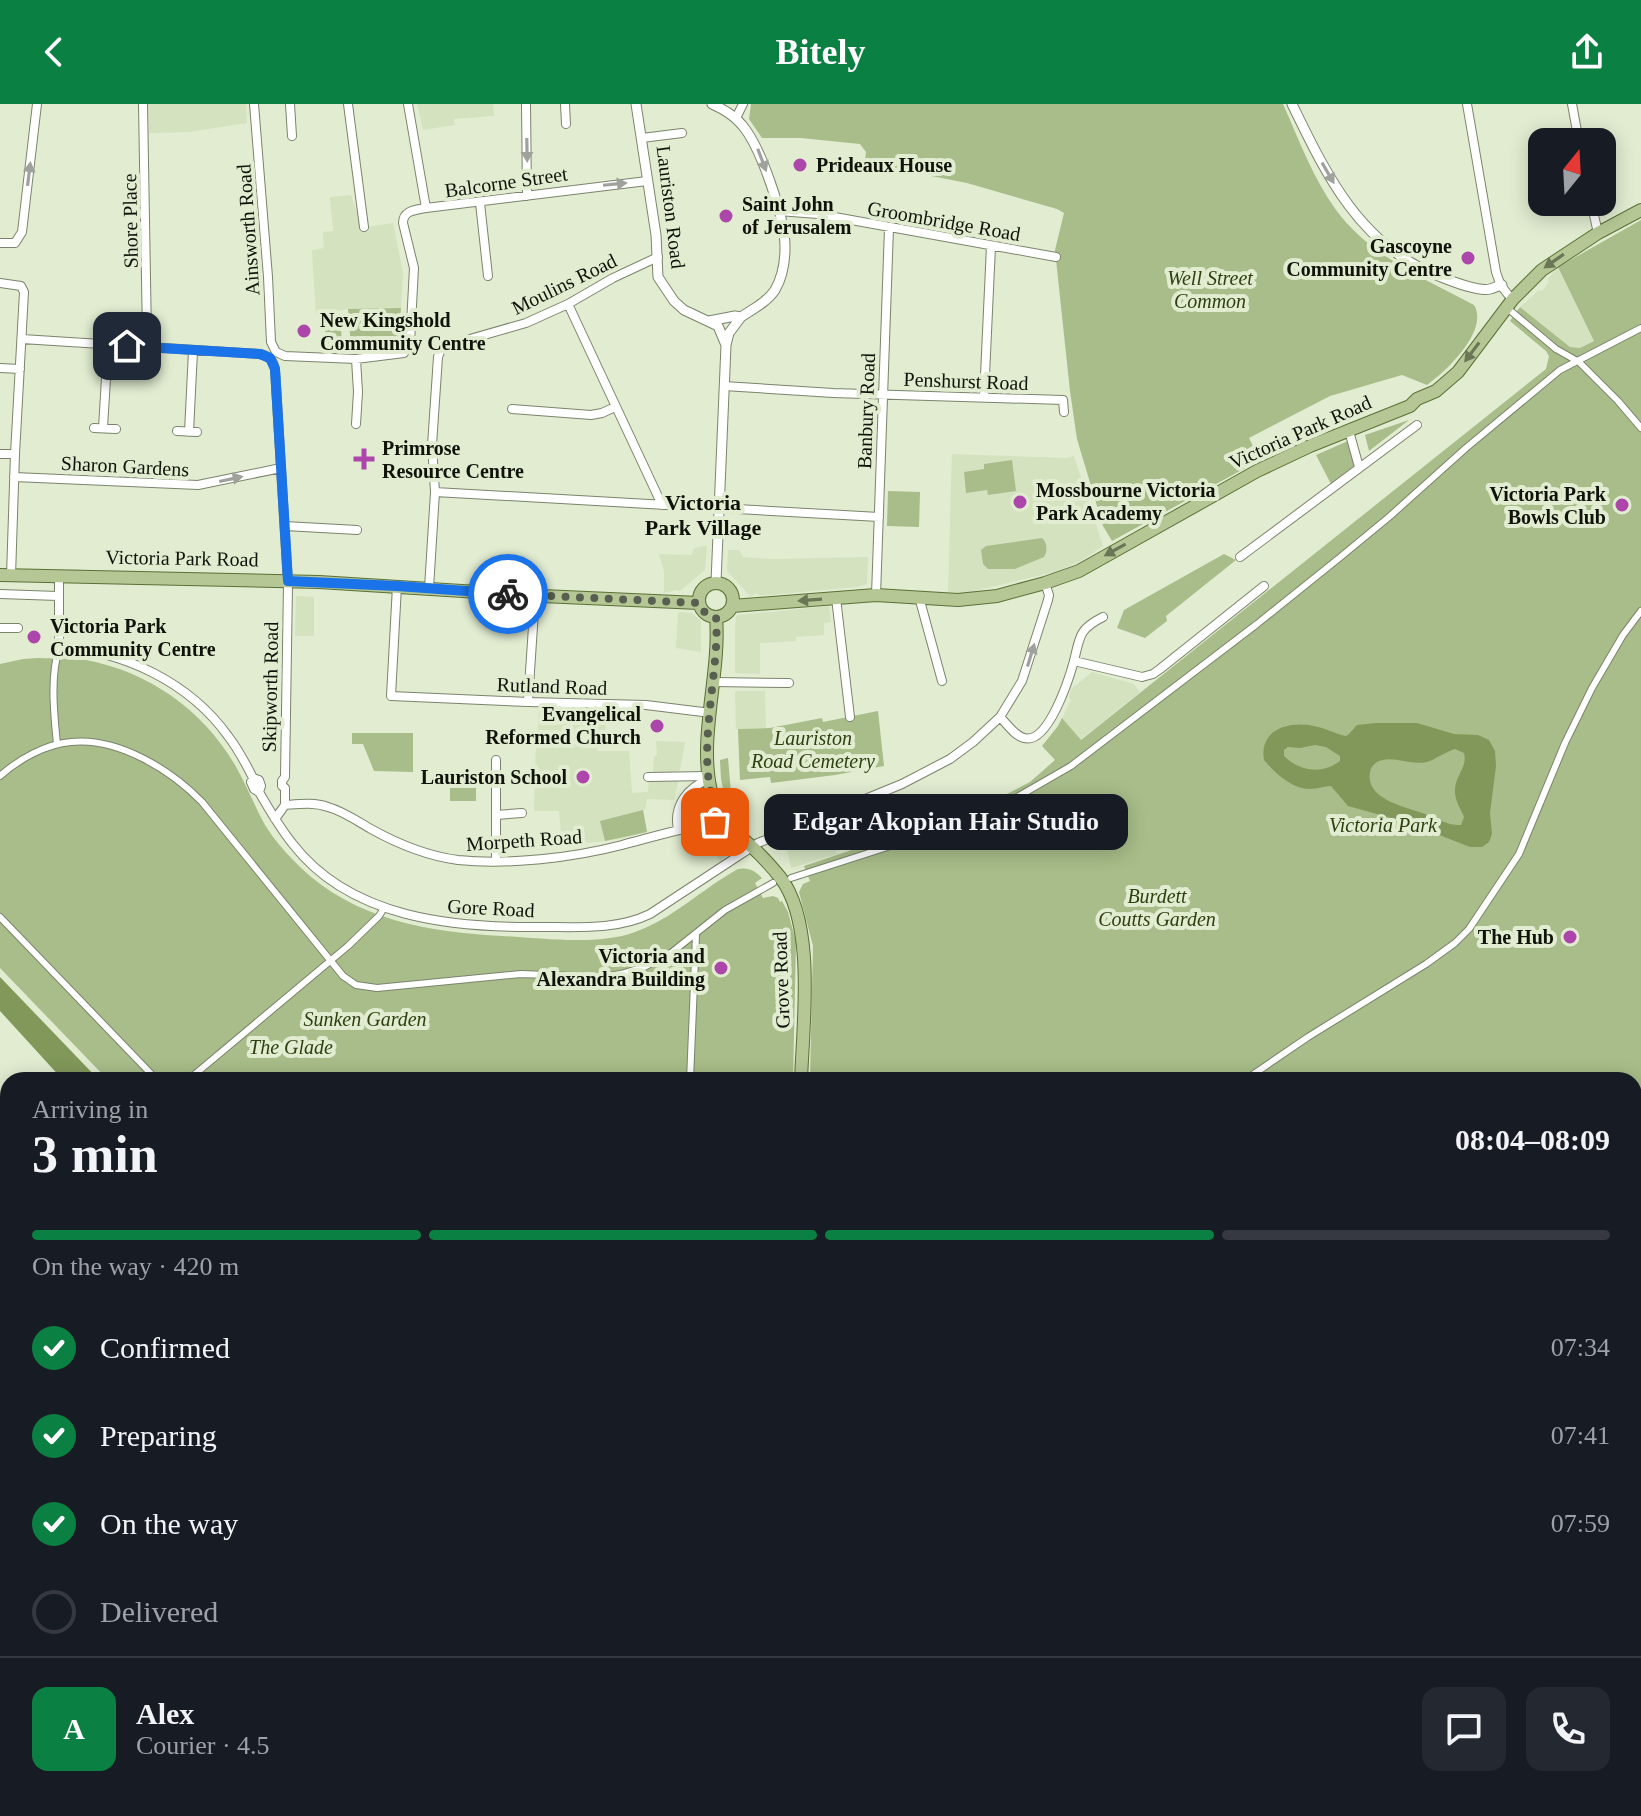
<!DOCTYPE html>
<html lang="en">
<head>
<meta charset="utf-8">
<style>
  :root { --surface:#171b24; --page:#242831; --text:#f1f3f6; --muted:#9ea1a6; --line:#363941; --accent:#0b8043 }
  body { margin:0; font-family:"Times New Roman",serif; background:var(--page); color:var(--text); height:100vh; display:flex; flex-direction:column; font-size:30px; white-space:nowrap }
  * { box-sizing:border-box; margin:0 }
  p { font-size:26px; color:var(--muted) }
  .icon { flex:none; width:44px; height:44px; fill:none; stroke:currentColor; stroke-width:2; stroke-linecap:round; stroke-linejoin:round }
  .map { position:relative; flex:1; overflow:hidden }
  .details { position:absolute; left:0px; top:968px; width:1642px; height:744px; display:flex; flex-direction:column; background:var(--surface); border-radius:24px 24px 0 0; box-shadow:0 4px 20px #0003 }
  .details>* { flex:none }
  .needle { width:52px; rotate:18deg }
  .tools { position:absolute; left:1528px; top:24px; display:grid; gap:16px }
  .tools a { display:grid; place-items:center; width:88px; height:88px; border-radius:16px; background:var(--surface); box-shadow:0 4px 20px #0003; font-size:40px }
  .pin { position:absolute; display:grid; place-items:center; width:68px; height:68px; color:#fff; margin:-34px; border-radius:16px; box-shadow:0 4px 12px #0006 }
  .courier { position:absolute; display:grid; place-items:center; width:80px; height:80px; margin:-40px; border:6px solid #1a73e8; border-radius:50%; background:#fff; color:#222; box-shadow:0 2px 10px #0007 }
  .bubble { position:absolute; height:56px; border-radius:16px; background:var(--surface); box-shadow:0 4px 20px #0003; font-size:26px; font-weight:800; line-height:56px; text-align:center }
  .headline em { font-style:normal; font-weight:800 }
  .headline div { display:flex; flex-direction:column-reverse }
  .headline { display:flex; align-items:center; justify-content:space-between; height:136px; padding:0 32px }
  h1 { font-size:52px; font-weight:800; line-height:60px }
  .bar { display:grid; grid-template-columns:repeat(4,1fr); gap:12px 8px; align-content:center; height:96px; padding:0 32px }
  .bar i { height:10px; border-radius:6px; background:var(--line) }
  .bar .current { background:var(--accent) }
  .bar p { grid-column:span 4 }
  .line { display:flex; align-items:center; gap:20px; padding:0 32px; border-top:2px solid var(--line) }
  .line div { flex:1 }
  .round { display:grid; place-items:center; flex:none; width:84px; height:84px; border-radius:16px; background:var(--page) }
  ol { padding:0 32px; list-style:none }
  li { display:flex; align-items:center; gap:24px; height:88px }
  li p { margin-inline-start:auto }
  li .icon { padding:8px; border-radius:50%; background:var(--accent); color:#fff; stroke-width:4 }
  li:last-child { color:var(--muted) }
  li i { width:44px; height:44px; border:4px solid var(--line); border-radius:50% }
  header { display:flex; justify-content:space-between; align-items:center; height:104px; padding:0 32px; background:var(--accent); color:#fff; font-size:36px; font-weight:800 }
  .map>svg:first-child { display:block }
  .built { fill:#d4e2c0 }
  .green { fill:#a8bd89 }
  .water { fill:#81985a; fill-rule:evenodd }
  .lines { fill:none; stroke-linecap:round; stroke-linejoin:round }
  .pedestrian-casing { stroke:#7a846c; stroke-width:8 }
  .minor-casing { stroke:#7a846c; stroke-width:10 }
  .tertiary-casing { stroke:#7a846c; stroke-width:11 }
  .secondary-casing { stroke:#7a846c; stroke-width:13 }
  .primary-casing { stroke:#5b7036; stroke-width:14 }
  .pedestrian { stroke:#fff; stroke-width:6 }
  .minor { stroke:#fff; stroke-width:8 }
  .tertiary { stroke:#fff; stroke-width:9 }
  .secondary { stroke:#fff; stroke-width:11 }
  .primary { stroke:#b5c795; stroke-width:12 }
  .oneway { fill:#9fa19d }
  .oneway2 { fill:#6a7656 }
  .done { stroke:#585f50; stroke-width:8; stroke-dasharray:0 14.4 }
  .route { stroke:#1a73e8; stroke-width:10 }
  .poi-dot { fill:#ad46aa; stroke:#e1ecd1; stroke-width:3 }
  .labels { text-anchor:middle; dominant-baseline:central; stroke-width:8; stroke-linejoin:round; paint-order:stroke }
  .poi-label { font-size:20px; font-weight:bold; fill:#0f130a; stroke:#e1ecd1; text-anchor:start }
  .street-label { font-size:20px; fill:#0f130a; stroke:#e1ecd1 }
  .park-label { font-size:20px; font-style:italic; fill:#2f3f10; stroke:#e1ecd1 }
  .neighbourhood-label { font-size:22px; font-weight:bold; fill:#0f130a; stroke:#e1ecd1 }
</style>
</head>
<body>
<header><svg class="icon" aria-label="back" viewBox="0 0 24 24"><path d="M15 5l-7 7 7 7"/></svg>Bitely<svg class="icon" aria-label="share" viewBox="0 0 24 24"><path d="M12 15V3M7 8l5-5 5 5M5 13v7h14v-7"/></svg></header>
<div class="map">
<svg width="1641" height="1712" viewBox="0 0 1641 1712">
  <rect width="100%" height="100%" fill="#e1ecd1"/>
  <path class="built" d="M148,0H246L247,19L189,28L149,29Z
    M417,0H493L494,12L454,15L455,21L423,26Z
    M351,91L362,124L393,119L403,169L401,204L348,205L316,210L312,146L324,144L323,128L333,127L330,93Z
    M1558,163L1594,237L1580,244L1570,243L1520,203L1539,186L1542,187L1549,178L1547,176Z
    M952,350L1066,354L1074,352L1103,442L1081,457L1055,468L965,489H948Z
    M703,442H707L705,466L680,487L677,486L664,489V468L659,450L692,451L693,445Z
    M728,446H739L743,453L772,455L868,453L867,480L857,483L769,491H758L756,489L752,492L749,491L727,467Z
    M296,492L314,493V532H295Z
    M829,502L831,518L824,519V531L796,533V537L760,539V570L735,569V525L736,512L738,511Z
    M678,508L692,509L701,517V548L676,544Z
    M1092,568L1134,580L1140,588L1080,636L1062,614L1071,596L1069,593L1071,585Z
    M737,587H765L766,624L736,625L735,589Z
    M539,604L607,607L604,643L598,644L597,647H629L632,689L648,688L649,676H676L678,678L674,696L647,695L645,706H643L647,728L621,735L562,742L559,707H534L536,640L537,639Z
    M656,637L685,638L680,666L676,668H653L654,652L657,651Z
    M827,718L837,750L791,764L785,737Z
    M692,726H710L723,730L730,739L731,746L728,750L720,758L710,743L697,744Z
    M1641,1633V1712H1617L1613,1704H1634V1634Z
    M0,1684H8V1704H47V1712H0Z"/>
  <path class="green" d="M751,0H1283C1299,36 1313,74 1336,106C1370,152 1425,175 1474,201C1489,226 1448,266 1427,281L1402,271L1330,292L1249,334L1260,356L1112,437L1103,422L1077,335L1070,287L1055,146L1064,109L1057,105L967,79L916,69L864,66L866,48L860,40L801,34H762L749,15Z
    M1641,116V1097L1634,1099V976H810L813,842L799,788L803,780L810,777L804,762L962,709L1001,693L1030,678L1055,656L1042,642L1058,622L1062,614L1081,636L1546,265L1549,252L1546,247L1510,217L1520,203L1570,243L1580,244L1594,237L1558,163Z
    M401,204L399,232L393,240L351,244L348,205Z
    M340,211L342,239L326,240L324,213Z
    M1409,316L1369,347L1365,331Z
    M1348,337L1355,362L1331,380L1316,351Z
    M1012,356L1016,387L988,391L987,386L966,389L964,368L984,365V360Z
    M888,387L920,388L919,423L887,422Z
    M1042,434C1047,438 1048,447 1044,453L1015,465H988L983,460L981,446L986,442Z
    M1224,450L1236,456L1166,512L1167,517L1145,534L1117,524L1124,506Z
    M38,554C54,555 71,553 86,556C149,568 203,606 235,661C246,680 254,701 265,721C274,736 288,751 300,763C355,816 429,828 502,832C541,834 598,842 635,828C673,815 703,784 738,765C749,763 755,767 762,774L755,779L763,794L773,792L778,794L780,798L782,797L788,808L796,838L793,976H108L0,864V560L23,555Z
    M878,607L884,662L835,671L771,679L770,673L740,676L738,625L770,624L822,614L823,618Z
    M352,629H413V668L374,667L363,640H352Z
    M728,654L732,701L727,703L721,675L720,656Z
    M450,672H476V697H450Z
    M643,706L647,728L605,737L600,717Z
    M294,1704H357L366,1712H286Z"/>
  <path class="water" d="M1376,619H1417L1454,630L1478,631L1489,636L1495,647L1496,662L1490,709L1492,730L1489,738L1482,743H1470L1406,718L1348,702L1331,682C1324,682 1318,685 1310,685C1292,685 1275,669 1264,656C1259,625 1289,617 1314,622C1325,624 1334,629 1345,632L1348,631L1357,621ZM1315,641L1326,643L1340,652V657C1322,671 1299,667 1284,652V646L1288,643L1300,644ZM1455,645L1464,649C1468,664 1454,672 1455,688C1455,697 1461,705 1464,713L1461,721C1448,722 1437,714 1425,710C1407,703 1365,696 1370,668C1371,663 1373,661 1377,658C1391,650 1411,662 1427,658C1436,655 1445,648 1455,645Z
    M0,873L99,976H63L0,907Z"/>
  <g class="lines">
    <defs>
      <path id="pedestrian" d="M1506,203L1556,245L1579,258L1618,297L1641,324
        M57,640C54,610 50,573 59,544
        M0,672C19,655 46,640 71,638C118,633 171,666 202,698L343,872L356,881L377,884L521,870L600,873L621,870L644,863L671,849L725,806L773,779
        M791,774L965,718L1005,700L1071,662L1257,520L1338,455L1389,413L1466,344L1560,266L1641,224
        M0,813L157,976
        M188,976L348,842L379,812L384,804
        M690,976L696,831
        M1245,976L1308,933L1426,860L1455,839L1469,825L1519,750L1565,639L1592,584L1623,531L1641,507
        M1634,1052L1641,1050"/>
      <path id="minor" d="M143,0L147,233
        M254,0L268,173L271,238L276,248L285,252L356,255L404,249L410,239L414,164L403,119C403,106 416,106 426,104L647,77
        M290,0L292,32
        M348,0L364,123
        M408,0L426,104
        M526,0L527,92
        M565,0L566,20
        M1467,0L1496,168C1499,179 1504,188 1513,195
        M1572,0L1579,38
        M736,14L743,0
        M642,34L682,29
        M1591,98L1598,129
        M480,99L488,172
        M778,107L818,110L1056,153
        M0,139H15L22,128L37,0
        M0,179L21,182L24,188L15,350L11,472
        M568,200L662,401
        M22,235L260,250C269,252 273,256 275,265L288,480L285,673L282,677V682L285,684V701L275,715
        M356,255L358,288L356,320
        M0,264L20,265
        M724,282L833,289L1063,296L1064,308
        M984,293L991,142
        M512,305L591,311L602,309L615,303
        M94,324L116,325
        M103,324L108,241
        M177,327L197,328
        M1349,327L1359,363
        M189,328L193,247
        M0,350H15
        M14,373L198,381L281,364
        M435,388L879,413
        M285,422L357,426
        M1240,453L1417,321
        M59,471V544C123,546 190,579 228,632C238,645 246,660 253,674L259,676L261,682L259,688
        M397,482L391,592L528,598L646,601L711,609
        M429,484L435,388L432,341L438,253L442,243L526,219L568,200L613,174L658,153
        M0,490L58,492
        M876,491L889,124
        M919,493L942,577
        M836,494L850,613
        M0,524H18
        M1074,557C1080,532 1079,525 1103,513
        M714,578L789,579
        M528,598L535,492
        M1000,613C1007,620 1015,632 1024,634C1048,641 1069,575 1074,557L1142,573L1153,570L1160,565L1264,482
        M496,656V757
        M648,673L708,672
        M253,674L251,678L254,685L259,688C269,705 279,723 292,739C350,815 454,824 542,823C579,823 617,826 650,810L758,739L902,680L950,655L973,638L1000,613L1022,577L1048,496L1049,491L1045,479
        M285,701C299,700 314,698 328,703C343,707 357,717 371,725C398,740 427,752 458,756C509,761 572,754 622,741C656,732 689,722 723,717
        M496,711L522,709
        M678,725C673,702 688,683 708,676
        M0,994L8,1003
        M0,1036H8
        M0,1135L8,1128
        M1634,1408L1641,1405
        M0,1487H8
        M1634,1519L1641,1518
        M0,1549L8,1548
        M1634,1578L1641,1577
        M0,1675H8
        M55,1704L56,1712
        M185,1704L188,1707L258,1706L266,1712
        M402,1704V1712
        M527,1704L528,1712
        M903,1704L904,1712
        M1180,1704L1181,1712
        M1302,1712V1704"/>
      <path id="tertiary" d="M636,0L656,131L658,173L674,197L684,206L718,222L726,241
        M1292,0C1326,70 1359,140 1436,171C1449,176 1477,188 1490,185C1494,184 1497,182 1502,181
        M709,217L735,212L741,213C753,205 767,198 775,186C782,174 785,157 785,143C785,114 761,43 742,21C734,11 723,5 712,0
        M716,478L726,241L729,229L741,213
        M0,1324L8,1331"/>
      <path id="secondary" d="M0,1029L8,1028
        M1634,1280H1641
        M0,1433L8,1434
        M1323,1704L1543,1711L1575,1709L1588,1704
        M1602,1704L1609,1712
        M622,1712L761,1709L775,1712
        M784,1712L834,1708L847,1704"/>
      <path id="primary" d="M0,471L319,478L542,492L699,499
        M699 496a17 17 0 1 1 34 0a17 17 0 1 1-34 0Z
        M732,502L876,491L958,496L997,492L1045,479L1079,467L1257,367L1310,342L1410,302L1417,295L1436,287L1458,268L1513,195L1542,166L1598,129L1641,106
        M716,513C721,572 696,638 713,695C719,716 735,728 751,742C761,751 771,762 780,773C816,819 803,919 801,976
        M810,1704V1712"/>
    </defs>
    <use href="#pedestrian" class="pedestrian-casing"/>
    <use href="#minor" class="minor-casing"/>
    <use href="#tertiary" class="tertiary-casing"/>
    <use href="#secondary" class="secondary-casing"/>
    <use href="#primary" class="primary-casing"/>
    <use href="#pedestrian" class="pedestrian"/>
    <use href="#minor" class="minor"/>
    <use href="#tertiary" class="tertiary"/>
    <use href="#secondary" class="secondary"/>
    <use href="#primary" class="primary"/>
  </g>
  <defs><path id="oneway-solid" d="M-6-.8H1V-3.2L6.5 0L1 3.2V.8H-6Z" transform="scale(2)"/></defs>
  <g class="oneway">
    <use href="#oneway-solid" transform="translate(527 46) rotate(89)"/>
    <use href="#oneway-solid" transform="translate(762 56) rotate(69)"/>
    <use href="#oneway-solid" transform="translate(1328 69) rotate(60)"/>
    <use href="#oneway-solid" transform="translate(29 70) rotate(-83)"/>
    <use href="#oneway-solid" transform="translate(615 80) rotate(-6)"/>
    <use href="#oneway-solid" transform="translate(231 375) rotate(-12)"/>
    <use href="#oneway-solid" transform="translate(1031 551) rotate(-73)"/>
  </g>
  <g class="oneway2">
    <use href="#oneway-solid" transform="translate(1554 157) rotate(145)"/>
    <use href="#oneway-solid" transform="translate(1472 248) rotate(127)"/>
    <use href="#oneway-solid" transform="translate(1115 446) rotate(151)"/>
    <use href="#oneway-solid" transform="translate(810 496) rotate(176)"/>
  </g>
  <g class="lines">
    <path class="done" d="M508,490L699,499C702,507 707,512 716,513C721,571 689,668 723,717L715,718"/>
    <path class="route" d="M127,242L260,250L270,254L275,265L288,477L397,482L508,490"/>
  </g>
  <g class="poi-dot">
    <circle cx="800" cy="61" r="8"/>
    <circle cx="726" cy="112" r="8"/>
    <circle cx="1468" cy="154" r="8"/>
    <circle cx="304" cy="227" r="8"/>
    <path d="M360 343h8v8h8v8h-8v8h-8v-8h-8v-8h8z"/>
    <circle cx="1020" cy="398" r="8"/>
    <circle cx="1622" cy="401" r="8"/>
    <circle cx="34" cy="533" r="8"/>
    <circle cx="657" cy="622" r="8"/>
    <circle cx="583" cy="673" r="8"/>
    <circle cx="1570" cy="833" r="8"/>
    <circle cx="721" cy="864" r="8"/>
  </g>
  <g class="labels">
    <g class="poi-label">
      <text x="816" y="61">Prideaux House</text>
      <text x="742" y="100">Saint John<tspan x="742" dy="23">of Jerusalem</tspan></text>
      <text x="1452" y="142" text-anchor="end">Gascoyne<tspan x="1452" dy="23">Community Centre</tspan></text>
      <text x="320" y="216">New Kingshold<tspan x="320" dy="23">Community Centre</tspan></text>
      <text x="382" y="344">Primrose<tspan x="382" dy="23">Resource Centre</tspan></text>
      <text x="1036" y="386">Mossbourne Victoria<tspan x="1036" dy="23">Park Academy</tspan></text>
      <text x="1606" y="390" text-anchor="end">Victoria Park<tspan x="1606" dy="23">Bowls Club</tspan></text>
      <text x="50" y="522">Victoria Park<tspan x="50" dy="23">Community Centre</tspan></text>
      <text x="641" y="610" text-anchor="end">Evangelical<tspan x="641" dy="23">Reformed Church</tspan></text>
      <text x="567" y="673" text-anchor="end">Lauriston School</text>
      <text x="1554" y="833" text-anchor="end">The Hub</text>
      <text x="705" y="852" text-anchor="end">Victoria and<tspan x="705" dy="23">Alexandra Building</tspan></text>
    </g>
    <g class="street-label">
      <text transform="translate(506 78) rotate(-8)">Balcorne Street</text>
      <text transform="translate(671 103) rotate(83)">Lauriston Road</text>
      <text transform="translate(130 117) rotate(-91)">Shore Place</text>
      <text transform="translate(944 117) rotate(10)">Groombridge Road</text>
      <text transform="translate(248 126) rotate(-94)">Ainsworth Road</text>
      <text transform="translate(564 180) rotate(-26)">Moulins Road</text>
      <text transform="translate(966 277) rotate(2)">Penshurst Road</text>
      <text transform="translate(866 307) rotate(-88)">Banbury Road</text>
      <text transform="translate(1300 328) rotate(-24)">Victoria Park Road</text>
      <text transform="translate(125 362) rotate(3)">Sharon Gardens</text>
      <text transform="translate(182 454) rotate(1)">Victoria Park Road</text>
      <text transform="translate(552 582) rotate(2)">Rutland Road</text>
      <text transform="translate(270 583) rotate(-89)">Skipworth Road</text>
      <text transform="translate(524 736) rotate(-4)">Morpeth Road</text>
      <text transform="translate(491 804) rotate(3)">Gore Road</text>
      <text transform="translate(781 876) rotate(-92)">Grove Road</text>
    </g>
    <g class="park-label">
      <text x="1210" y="174">Well Street<tspan x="1210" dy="23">Common</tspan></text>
      <text x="813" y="634">Lauriston<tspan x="813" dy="23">Road Cemetery</tspan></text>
      <text x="1383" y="721">Victoria Park</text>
      <text x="1157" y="792">Burdett<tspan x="1157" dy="23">Coutts Garden</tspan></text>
      <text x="365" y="915">Sunken Garden</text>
      <text x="291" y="943">The Glade</text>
    </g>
    <g class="neighbourhood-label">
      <text x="703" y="398">Victoria<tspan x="703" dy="25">Park Village</tspan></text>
    </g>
  </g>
</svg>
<div class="tools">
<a><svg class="needle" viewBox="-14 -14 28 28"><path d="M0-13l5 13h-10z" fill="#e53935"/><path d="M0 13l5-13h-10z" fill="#9ea1a6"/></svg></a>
</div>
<div class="pin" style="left:715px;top:718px;background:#ea580c"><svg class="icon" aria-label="bag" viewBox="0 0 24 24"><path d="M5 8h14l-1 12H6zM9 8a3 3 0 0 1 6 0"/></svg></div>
<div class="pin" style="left:127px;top:242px;background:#1f2937"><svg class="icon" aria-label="home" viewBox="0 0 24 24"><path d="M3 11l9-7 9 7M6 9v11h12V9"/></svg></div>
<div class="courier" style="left:508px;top:490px"><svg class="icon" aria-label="bike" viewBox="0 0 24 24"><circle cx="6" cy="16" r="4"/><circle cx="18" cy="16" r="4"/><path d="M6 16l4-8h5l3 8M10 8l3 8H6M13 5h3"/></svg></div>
<div class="bubble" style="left:764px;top:690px;width:364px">Edgar Akopian Hair Studio</div>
<section class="details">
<div class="headline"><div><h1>3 min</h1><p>Arriving in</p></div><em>08:04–08:09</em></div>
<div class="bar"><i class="current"></i><i class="current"></i><i class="current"></i><i></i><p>On the way · 420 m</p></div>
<ol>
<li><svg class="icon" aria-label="check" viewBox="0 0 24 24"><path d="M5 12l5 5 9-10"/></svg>Confirmed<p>07:34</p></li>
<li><svg class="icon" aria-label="check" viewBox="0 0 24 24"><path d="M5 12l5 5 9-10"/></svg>Preparing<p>07:41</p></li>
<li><svg class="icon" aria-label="check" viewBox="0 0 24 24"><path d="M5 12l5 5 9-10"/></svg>On the way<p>07:59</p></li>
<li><i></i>Delivered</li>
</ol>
<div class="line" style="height:144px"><b class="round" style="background:var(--accent);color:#fff">A</b><div><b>Alex</b><p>Courier · 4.5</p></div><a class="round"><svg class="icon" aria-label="chat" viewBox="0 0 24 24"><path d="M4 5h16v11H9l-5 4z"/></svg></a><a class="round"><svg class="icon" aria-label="phone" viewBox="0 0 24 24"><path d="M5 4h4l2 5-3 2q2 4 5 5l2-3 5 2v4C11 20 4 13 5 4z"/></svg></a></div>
</section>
</div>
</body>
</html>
